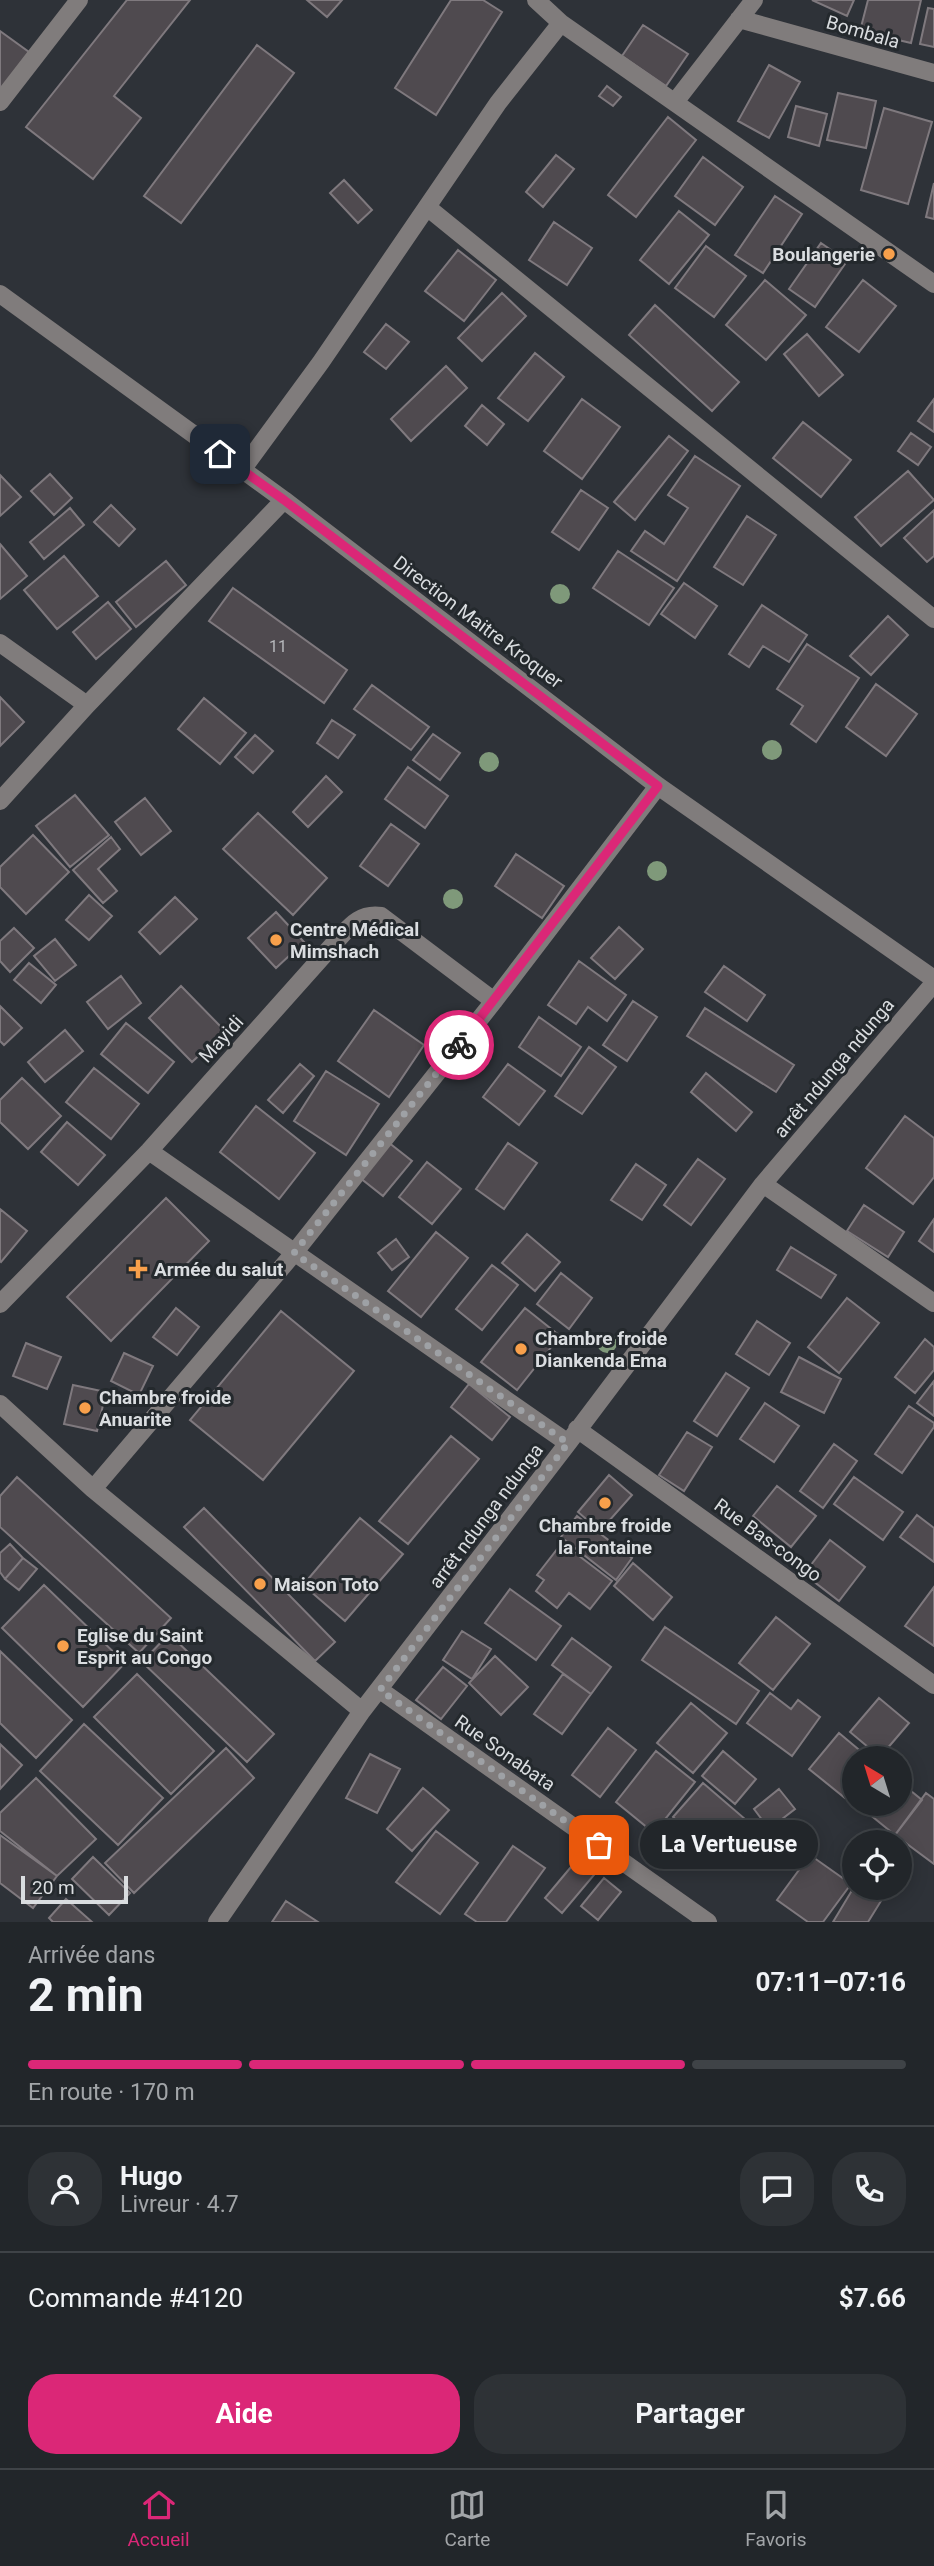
<!DOCTYPE html>
<html lang="fr">
<head>
<meta charset="utf-8">
<style>
  :root { --surface:#22262a; --page:#2e3236; --text:#f1f3f6; --muted:#a2a5a8; --line:#3f4347; --accent:#db2777 }
  body { margin:0; font-family:Roboto,sans-serif; background:var(--page); color:var(--text); height:100vh; display:flex; flex-direction:column; font-size:26px; white-space:nowrap }
  * { box-sizing:border-box; margin:0 }
  p { font-size:23px; color:var(--muted) }
  .icon { flex:none; width:38px; height:38px; fill:none; stroke:currentColor; stroke-width:2; stroke-linecap:round; stroke-linejoin:round }
  .map { position:relative; height:1922px; overflow:hidden }
  .panel { display:flex; flex-direction:column; background:var(--surface); flex:1 }
  .panel>* { flex:none }
  .needle { width:46px; rotate:322deg }
  .controls { position:absolute; left:842px; top:1746px; display:grid; gap:14px }
  .controls a { display:grid; place-items:center; width:70px; height:70px; border-radius:50%; background:var(--surface); box-shadow:0 4px 18px #0003,0 0 0 2px var(--line); font-size:35px }
  .scale { position:absolute; left:21px; bottom:18px; width:107px; box-sizing:border-box; padding-left:7px; border:4px solid #dadde0; border-top:0; font-size:19px; line-height:24px; white-space:nowrap; color:#dadde0; -webkit-text-stroke:5px #24292d; paint-order:stroke }
  .pin { position:absolute; display:grid; place-items:center; width:60px; height:60px; color:#fff; margin:-30px; border-radius:14px; box-shadow:0 4px 10px #0006 }
  .courier { position:absolute; display:grid; place-items:center; width:70px; height:70px; margin:-35px; border:5px solid #db2777; border-radius:50%; background:#fff; color:#222; box-shadow:0 2px 9px #0007 }
  .bubble { position:absolute; height:49px; border-radius:24px; background:var(--surface); box-shadow:0 4px 18px #0003,0 0 0 2px var(--line); font-size:23px; font-weight:700; line-height:49px; text-align:center }
  .headline em { font-style:normal; font-weight:700 }
  .headline div { display:flex; flex-direction:column-reverse }
  .headline { display:flex; align-items:center; justify-content:space-between; height:119px; padding:0 28px }
  h1 { font-size:46px; font-weight:700; line-height:52px }
  .bar { display:grid; grid-template-columns:repeat(4,1fr); gap:10px 7px; align-content:center; height:84px; padding:0 28px }
  .bar i { height:9px; border-radius:5px; background:var(--line) }
  .bar .selected { background:var(--accent) }
  .bar p { grid-column:span 4 }
  .line { display:flex; align-items:center; gap:18px; padding:0 28px; border-top:2px solid var(--line) }
  .line div { flex:1 }
  .round { display:grid; place-items:center; flex:none; width:74px; height:74px; border-radius:28px; background:var(--page) }
  .primary-button { display:flex; gap:14px; margin-top:auto; padding:14px 28px }
  .primary-button a { flex:1; height:80px; border-radius:28px; background:var(--accent); color:#fff; font-size:28px; font-weight:700; line-height:80px; text-align:center }
  .primary-button a+a { background:var(--page); color:var(--text) }
  .tab-bar { display:flex; justify-content:space-around; align-items:center; height:98px; border-top:2px solid var(--line); background:var(--surface); font-size:19px; color:var(--muted) }
  .tab-bar a { display:grid; justify-items:center; gap:4px }
  .tab-bar .selected { color:var(--accent) }
  .map>svg:first-child { display:block }
  .building { fill:#4f4a4f; stroke:#7f797e; stroke-width:2 }
  .lines { fill:none; stroke-linecap:round; stroke-linejoin:round }
  .minor { stroke:#807c7c; stroke-width:18 }
  .tree { fill:#7f997a }
  .done { stroke:#9ea1a5; stroke-width:7; stroke-dasharray:0 12.6 }
  .route { stroke:#db2777; stroke-width:9 }
  .poi-dot { fill:#f8a04b; stroke:#24292d; stroke-width:2.5 }
  .labels { text-anchor:middle; dominant-baseline:central; stroke-width:6; stroke-linejoin:round; paint-order:stroke }
  .number-label { font-size:16px; fill:#b7b8bc }
  .street-label { font-size:19px; fill:#dadde0; stroke:#24292d }
  .poi-label { font-size:19px; font-weight:bold; fill:#dadde0; stroke:#24292d; text-anchor:start }
</style>
</head>
<body>
<div class="map">
<svg width="934" height="1922" viewBox="0 0 934 1922">
  <rect width="100%" height="100%" fill="#2e3238"/>
  <path class="building" d="M127,0H190L114,96L141,118L93,179L26,127Z
    M307,0H342L327,17Z
    M451,0H483L502,12L436,115L395,88Z
    M812,0H854L847,16Z
    M868,0H921L911,43L860,31Z
    M928,8L934,9V47L920,44Z
    M643,25L688,54L666,86L622,56Z
    M0,31L29,52L0,91Z
    M257,45L294,73L181,223L144,196Z
    M769,65L800,82L769,138L738,121Z
    M607,86L621,97L613,106L599,96Z
    M838,93L876,101L866,148L827,140Z
    M796,106L827,114L819,146L788,137Z
    M884,108L932,122L908,204L861,190Z
    M668,117L696,140L636,217L608,195Z
    M556,155L574,169L543,207L526,192Z
    M703,157L743,187L715,225L675,196Z
    M344,180L372,210L358,223L330,193Z
    M934,183V219L926,217Z
    M775,196L802,214L763,273L735,255Z
    M679,211L709,235L669,284L640,260Z
    M554,222L592,248L567,285L529,260Z
    M821,243L847,261L815,307L789,289Z
    M706,246L746,276L714,317L675,288Z
    M458,250L496,280L464,321L425,291Z
    M765,280L806,315L766,360L726,325Z
    M863,280L896,306L859,352L826,327Z
    M502,293L526,316L482,361L458,338Z
    M655,305L739,382L712,411L629,335Z
    M386,324L409,342L386,369L364,352Z
    M807,334L843,375L819,396L784,354Z
    M535,353L564,377L528,421L498,398Z
    M446,366L467,388L411,441L391,419Z
    M582,399L620,427L582,479L544,451Z
    M934,399V432L918,421Z
    M482,405L504,424L487,445L465,426Z
    M803,422L851,460L821,497L773,458Z
    M911,433L931,447L918,465L898,451Z
    M669,436L688,451L635,520L614,502Z
    M695,456L740,486L677,581L631,551L645,531L664,544L688,508L668,495Z
    M908,471L934,500L881,546L855,517Z
    M50,474L72,498L54,515L31,491Z
    M0,475L21,497L0,516Z
    M581,490L608,508L579,550L552,532Z
    M111,505L135,529L119,546L94,522Z
    M70,508L84,525L44,559L30,542Z
    M934,510V556L927,562L904,538Z
    M747,516L776,535L743,585L714,567Z
    M0,544L27,576L0,599Z
    M618,551L674,588L649,625L593,588Z
    M64,556L98,596L57,629L24,590Z
    M166,561L186,585L136,627L116,602Z
    M684,583L717,606L695,638L661,614Z
    M233,588L347,670L324,703L209,621Z
    M108,602L131,629L96,659L73,632Z
    M762,605L807,635L789,662L763,646L749,667L729,654Z
    M888,616L908,635L871,675L850,656Z
    M807,644L859,678L816,742L791,724L803,706L777,689Z
    M876,684L917,714L886,756L846,727Z
    M372,685L429,727L411,750L354,709Z
    M0,697L24,722L0,746Z
    M204,698L246,733L220,764L178,729Z
    M332,720L355,735L338,758L317,743Z
    M433,734L460,753L440,780L413,760Z
    M255,735L273,751L253,773L235,757Z
    M408,767L448,796L425,828L385,799Z
    M326,776L342,792L308,827L293,812Z
    M75,795L109,835L70,867L36,826Z
    M145,798L171,831L141,855L115,822Z
    M258,813L327,878L293,915L223,849Z
    M391,824L419,844L388,886L360,866Z
    M33,835L69,872L26,914L0,887V867Z
    M111,837L120,849L98,869L117,891L103,903L73,870Z
    M516,854L564,886L542,918L495,886Z
    M89,895L112,916L89,940L66,920Z
    M175,897L197,919L160,954L139,932Z
    M276,912L304,942L276,968L248,938Z
    M619,927L643,949L615,979L591,958Z
    M14,928L34,948L10,972L0,961V941Z
    M55,939L76,965L55,981L34,956Z
    M579,961L626,995L607,1021L588,1007L576,1024L548,1005Z
    M29,963L56,985L41,1003L14,980Z
    M724,966L765,995L747,1021L705,992Z
    M121,976L141,1003L108,1029L87,1002Z
    M181,986L225,1031L192,1062L149,1018Z
    M633,1001L657,1017L627,1061L603,1045Z
    M0,1006L22,1028L4,1045L0,1041Z
    M705,1008L794,1065L776,1092L687,1036Z
    M374,1010L424,1045L389,1097L338,1061Z
    M539,1017L581,1047L561,1076L519,1047Z
    M126,1023L174,1062L148,1093L101,1054Z
    M65,1030L83,1051L45,1082L28,1062Z
    M589,1047L616,1067L582,1114L555,1096Z
    M300,1064L314,1076L283,1113L268,1100Z
    M508,1064L545,1091L519,1125L483,1097Z
    M94,1068L139,1104L111,1139L66,1102Z
    M326,1071L379,1104L346,1155L294,1121Z
    M706,1073L752,1112L736,1131L691,1092Z
    M22,1078L61,1116L28,1149L0,1122V1100Z
    M256,1106L315,1153L279,1199L220,1152Z
    M905,1116L934,1138V1177L913,1204L866,1168Z
    M67,1122L105,1155L78,1185L41,1152Z
    M388,1142L412,1161L383,1196L359,1177Z
    M508,1143L537,1163L504,1209L476,1189Z
    M698,1159L725,1179L691,1225L664,1205Z
    M427,1162L461,1189L432,1224L399,1197Z
    M636,1164L666,1185L642,1220L611,1200Z
    M166,1198L209,1241L111,1341L67,1297Z
    M864,1205L904,1232L888,1257L847,1231Z
    M0,1209L27,1231L1,1262L0,1261Z
    M934,1219V1252L919,1241Z
    M436,1232L468,1258L421,1317L388,1291Z
    M527,1234L560,1262L535,1291L502,1263Z
    M396,1239L409,1257L392,1270L378,1253Z
    M791,1247L836,1275L821,1298L777,1270Z
    M492,1265L518,1285L482,1330L456,1309Z
    M561,1273L592,1298L569,1329L537,1304Z
    M847,1298L879,1323L839,1373L808,1347Z
    M176,1308L199,1327L177,1355L153,1337Z
    M525,1308L560,1336L517,1390L481,1362Z
    M281,1311L354,1371L263,1480L190,1420Z
    M757,1321L790,1343L769,1375L736,1354Z
    M925,1339L934,1347V1370L915,1393L895,1377Z
    M26,1343L61,1357L47,1389L13,1376Z
    M124,1353L153,1366L139,1395L111,1381Z
    M799,1357L841,1379L824,1413L781,1392Z
    M726,1373L749,1388L717,1436L694,1421Z
    M934,1381V1416L917,1403Z
    M469,1384L510,1417L492,1440L451,1407Z
    M73,1385L106,1392L97,1431L64,1424Z
    M765,1403L799,1426L774,1462L740,1439Z
    M909,1406L934,1423V1427L902,1473L875,1454Z
    M687,1432L712,1447L684,1491L659,1475Z
    M451,1436L479,1459L408,1544L379,1521Z
    M834,1444L857,1461L823,1508L800,1491Z
    M609,1475L632,1495L600,1531L578,1512Z
    M17,1477L171,1618L139,1653L0,1527V1496Z
    M854,1477L903,1512L883,1540L834,1504Z
    M777,1486L816,1516L791,1547L753,1516Z
    M204,1508L335,1642L315,1661L184,1527Z
    M917,1515L934,1528V1562L900,1537Z
    M577,1516L632,1558L616,1580L561,1537Z
    M360,1518L403,1554L345,1621L303,1585Z
    M830,1540L865,1567L839,1601L804,1574Z
    M562,1543L612,1581L590,1609L569,1593L557,1608L536,1591L544,1580L537,1575Z
    M10,1544L23,1558L5,1579L0,1572V1553Z
    M23,1558L37,1569L19,1590L5,1579Z
    M633,1563L672,1597L653,1620L614,1586Z
    M44,1585L125,1663L83,1707L2,1628Z
    M934,1587V1646L905,1626Z
    M510,1589L561,1626L536,1660L485,1623Z
    M776,1617L810,1644L773,1690L739,1663Z
    M665,1627L759,1691L736,1724L642,1660Z
    M462,1631L491,1649L472,1679L443,1660Z
    M169,1634L274,1734L247,1762L142,1662Z
    M572,1638L611,1667L591,1694L552,1665Z
    M0,1651L72,1720L36,1758L0,1723Z
    M495,1656L528,1687L501,1715L469,1683Z
    M443,1667L467,1686L441,1719L416,1700Z
    M137,1674L214,1751L171,1794L94,1717Z
    M563,1674L591,1694L562,1734L534,1714Z
    M770,1693L791,1709L798,1700L820,1717L792,1756L747,1723Z
    M879,1698L909,1723L880,1757L850,1732Z
    M691,1703L727,1733L693,1773L657,1743Z
    M84,1724L163,1798L118,1845L40,1771Z
    M608,1728L636,1750L600,1797L572,1775Z
    M839,1733L870,1759H854V1787L845,1798L809,1769Z
    M0,1744L22,1765L0,1789Z
    M226,1748L254,1778L134,1893L105,1863Z
    M656,1751L695,1782L654,1833L616,1802Z
    M723,1751L756,1779L735,1804L702,1776Z
    M370,1754L400,1769L377,1813L346,1798Z
    M36,1778L96,1839L57,1876L0,1831V1813Z
    M900,1782L922,1800L895,1835L863,1809L866,1804H900Z
    M703,1783L745,1819L715,1853L673,1817Z
    M423,1788L449,1810L412,1851L387,1829Z
    M779,1789L795,1809L769,1829L754,1809Z
    M926,1793L934,1799V1864L895,1835Z
    M759,1820L774,1837L749,1859L734,1842Z
    M436,1831L478,1863L440,1914L396,1882Z
    M0,1835L57,1876L33,1908L0,1883Z
    M513,1846L545,1868L506,1922H477L465,1914Z
    M810,1855L851,1884L823,1922H808L777,1900Z
    M93,1857L130,1893L109,1915L72,1879Z
    M576,1861L594,1875L562,1913L545,1898Z
    M604,1878L621,1892L598,1920L581,1906Z
    M854,1887L881,1901L868,1922H833Z
    M66,1899L92,1922H53L49,1918Z
    M286,1901L318,1922H272Z"/>
  <g class="lines">
    <path class="minor" d="M536,0L561,23L934,284
      M739,19L934,73
      M0,102L79,0
      M675,102L754,0
      M427,207L934,619
      M0,294L284,500L658,786L934,979
      M242,470L321,362L498,103L561,23
      M0,643L87,705
      M0,801L87,705L284,500
      M149,1151L568,1443
      M763,1184L934,1303
      M0,1304L149,1151L339,938C351,925 361,913 381,916L494,1001
      M0,1404L93,1489L362,1711
      M577,1429L934,1685
      M93,1489L294,1253L494,1001L658,786
      M380,1690L708,1922
      M217,1922L362,1711L568,1443L763,1184L934,983"/>
  </g>
  <g class="tree">
    <circle cx="560" cy="594" r="10"/>
    <circle cx="772" cy="750" r="10"/>
    <circle cx="489" cy="762" r="10"/>
    <circle cx="657" cy="871" r="10"/>
    <circle cx="453" cy="899" r="10"/>
    <circle cx="607" cy="1343" r="10"/>
  </g>
  <g class="lines">
    <path class="done" d="M459,1045L294,1253L568,1443L380,1690L599,1845"/>
    <path class="route" d="M220,454L284,500L658,786L459,1045"/>
  </g>
  <g class="poi-dot">
    <circle cx="889" cy="254" r="7"/>
    <circle cx="276" cy="940" r="7"/>
    <path d="M134.5 1258.5h7v7h7v7h-7v7h-7v-7h-7v-7h7z"/>
    <circle cx="521" cy="1349" r="7"/>
    <circle cx="85" cy="1408" r="7"/>
    <circle cx="605" cy="1503" r="7"/>
    <circle cx="260" cy="1584" r="7"/>
    <circle cx="63" cy="1646" r="7"/>
  </g>
  <g class="labels">
    <g class="number-label">
      <text x="278" y="646">11</text>
    </g>
    <g class="street-label">
      <text transform="translate(863 32) rotate(16)">Bombala</text>
      <text transform="translate(478 622) rotate(37)">Direction Maitre Kroquer</text>
      <text transform="translate(221 1039) rotate(-48)">Mayidi</text>
      <text transform="translate(834 1068) rotate(-50)">arrêt ndunga ndunga</text>
      <text transform="translate(486 1516) rotate(-53)">arrêt ndunga ndunga</text>
      <text transform="translate(768 1540) rotate(36)">Rue Bas-congo</text>
      <text transform="translate(505 1753) rotate(35)">Rue Sonabata</text>
    </g>
    <g class="poi-label">
      <text x="875" y="254" text-anchor="end">Boulangerie</text>
      <text x="290" y="929">Centre Médical<tspan x="290" dy="22">Mimshach</tspan></text>
      <text x="154" y="1269">Armée du salut</text>
      <text x="535" y="1338">Chambre froide<tspan x="535" dy="22">Diankenda Ema</tspan></text>
      <text x="99" y="1397">Chambre froide<tspan x="99" dy="22">Anuarite</tspan></text>
      <text x="605" y="1525" text-anchor="middle">Chambre froide<tspan x="605" dy="22">la Fontaine</tspan></text>
      <text x="274" y="1584">Maison Toto</text>
      <text x="77" y="1635">Eglise du Saint<tspan x="77" dy="22">Esprit au Congo</tspan></text>
    </g>
  </g>
</svg>
<div class="controls">
<a><svg class="needle" viewBox="-14 -14 28 28"><path d="M0-13l5 13h-10z" fill="#e53935"/><path d="M0 13l5-13h-10z" fill="#a2a5a8"/></svg></a>
<a><svg class="icon" aria-label="locate" viewBox="0 0 24 24"><circle cx="12" cy="12" r="6"/><path d="M12 2v4M12 18v4M2 12h4M18 12h4"/></svg></a>
</div>
<div class="scale">20 m</div>
<div class="pin" style="left:599px;top:1845px;background:#ea580c"><svg class="icon" aria-label="bag" viewBox="0 0 24 24"><path d="M5 8h14l-1 12H6zM9 8a3 3 0 0 1 6 0"/></svg></div>
<div class="pin" style="left:220px;top:454px;background:#1f2937"><svg class="icon" aria-label="home" viewBox="0 0 24 24"><path d="M3 11l9-7 9 7M6 9v11h12V9"/></svg></div>
<div class="courier" style="left:459px;top:1045px"><svg class="icon" aria-label="bike" viewBox="0 0 24 24"><circle cx="6" cy="16" r="4"/><circle cx="18" cy="16" r="4"/><path d="M6 16l4-8h5l3 8M10 8l3 8H6M13 5h3"/></svg></div>
<div class="bubble" style="left:640px;top:1820px;width:178px">La Vertueuse</div>
</div>
<section class="panel">
<div class="headline"><div><h1>2 min</h1><p>Arrivée dans</p></div><em>07:11–07:16</em></div>
<div class="bar"><i class="selected"></i><i class="selected"></i><i class="selected"></i><i></i><p>En route · 170 m</p></div>
<div class="line" style="height:126px"><a class="round"><svg class="icon" aria-label="person" viewBox="0 0 24 24"><circle cx="12" cy="8" r="4"/><path d="M4 21q1-7 8-7t8 7"/></svg></a><div><b>Hugo</b><p>Livreur · 4.7</p></div><a class="round"><svg class="icon" aria-label="chat" viewBox="0 0 24 24"><path d="M4 5h16v11H9l-5 4z"/></svg></a><a class="round"><svg class="icon" aria-label="phone" viewBox="0 0 24 24"><path d="M5 4h4l2 5-3 2q2 4 5 5l2-3 5 2v4C11 20 4 13 5 4z"/></svg></a></div>
<div class="line" style="height:91px"><div>Commande #4120</div><b>$7.66</b></div>
<div class="primary-button"><a>Aide</a><a>Partager</a></div>
</section>
<nav class="tab-bar">
<a class="selected"><svg class="icon" aria-label="home" viewBox="0 0 24 24"><path d="M3 11l9-7 9 7M6 9v11h12V9"/></svg>Accueil</a>
<a><svg class="icon" aria-label="map" viewBox="0 0 24 24"><path d="M3 6l6-2 6 2 6-2v14l-6 2-6-2-6 2zM9 4v14M15 6v14"/></svg>Carte</a>
<a><svg class="icon" aria-label="saved" viewBox="0 0 24 24"><path d="M7 4h10v16l-5-4-5 4z"/></svg>Favoris</a>
</nav>
</body>
</html>
